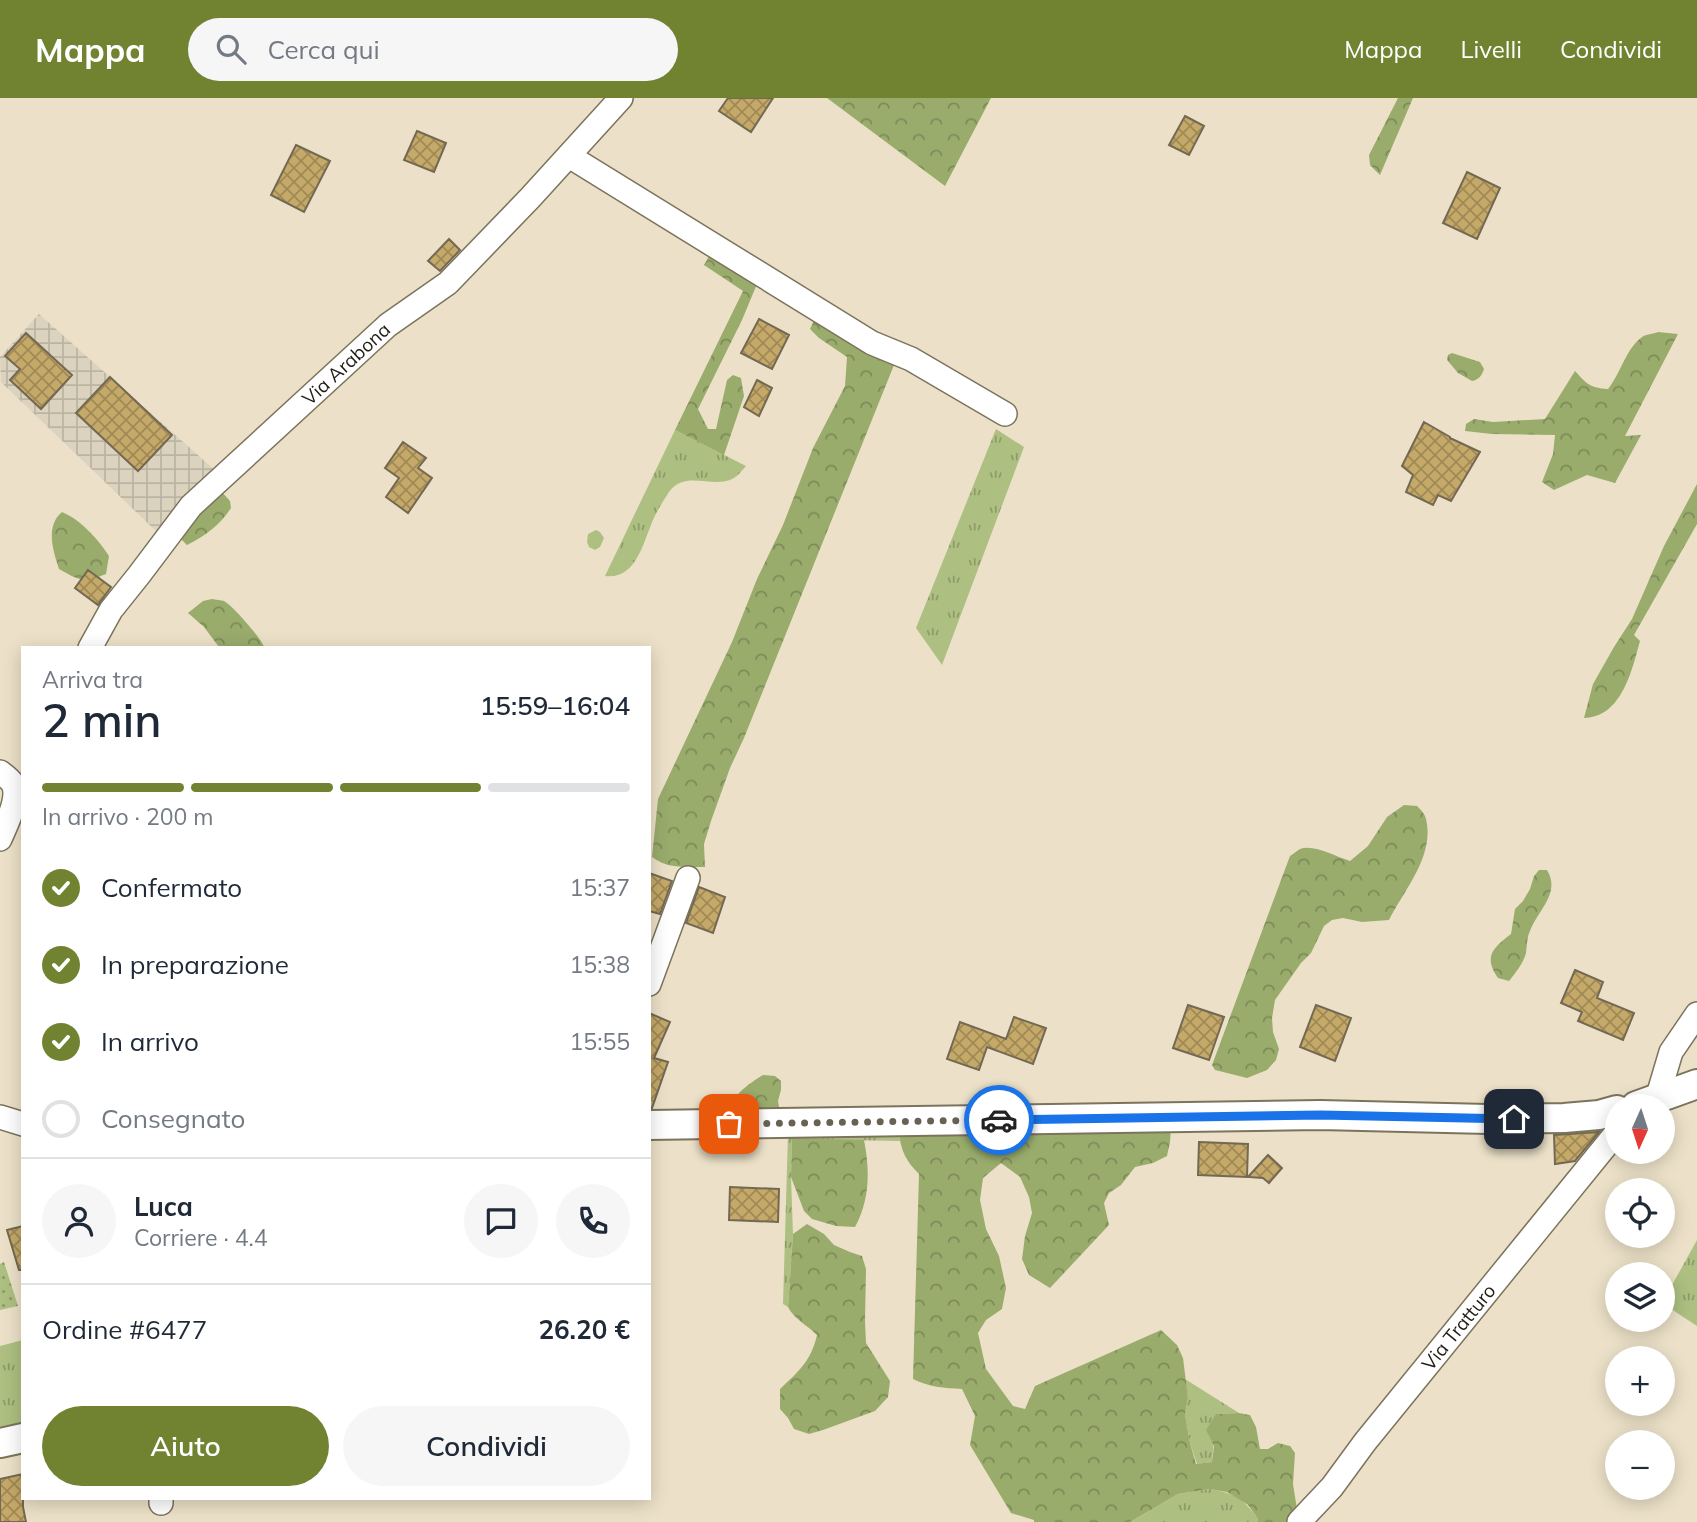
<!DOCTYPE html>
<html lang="it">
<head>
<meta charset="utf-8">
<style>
  :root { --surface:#fff; --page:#f6f6f7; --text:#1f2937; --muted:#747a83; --line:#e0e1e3; --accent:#718231 }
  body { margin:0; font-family:Mulish,sans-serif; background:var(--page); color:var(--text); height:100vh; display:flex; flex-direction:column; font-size:26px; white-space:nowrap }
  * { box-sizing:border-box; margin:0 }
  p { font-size:23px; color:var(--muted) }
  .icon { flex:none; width:38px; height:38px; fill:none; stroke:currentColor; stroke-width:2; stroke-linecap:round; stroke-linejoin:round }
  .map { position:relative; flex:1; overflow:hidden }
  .drawer { position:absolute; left:21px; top:548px; width:630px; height:854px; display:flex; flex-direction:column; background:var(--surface); border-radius:0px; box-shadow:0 4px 18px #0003 }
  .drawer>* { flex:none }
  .needle { width:46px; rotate:183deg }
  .buttons { position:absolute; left:1605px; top:996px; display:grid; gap:14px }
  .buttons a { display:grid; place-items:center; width:70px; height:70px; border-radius:50%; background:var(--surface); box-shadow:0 4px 18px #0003; font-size:35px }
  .pin { position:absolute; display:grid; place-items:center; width:60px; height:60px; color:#fff; margin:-30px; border-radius:14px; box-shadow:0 4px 10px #0006 }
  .courier { position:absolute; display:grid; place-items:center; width:70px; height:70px; margin:-35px; border:5px solid #1a73e8; border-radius:50%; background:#fff; color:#222; box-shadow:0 2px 9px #0007 }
  .summary em { font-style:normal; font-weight:600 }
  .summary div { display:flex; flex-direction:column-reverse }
  .summary { display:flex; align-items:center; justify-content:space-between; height:119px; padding:0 21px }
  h1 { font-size:46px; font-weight:600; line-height:52px }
  .bar { display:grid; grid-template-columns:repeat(4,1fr); gap:10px 7px; align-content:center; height:84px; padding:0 21px }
  .bar i { height:9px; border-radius:5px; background:var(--line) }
  .bar .current { background:var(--accent) }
  .bar p { grid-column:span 4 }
  .line { display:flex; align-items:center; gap:18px; padding:0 21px; border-top:2px solid var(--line) }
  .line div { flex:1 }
  .round { display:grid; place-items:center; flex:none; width:74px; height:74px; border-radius:37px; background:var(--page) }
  ol { padding:0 21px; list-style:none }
  li { display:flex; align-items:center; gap:21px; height:77px }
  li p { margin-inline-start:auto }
  li .icon { padding:7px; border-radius:50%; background:var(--accent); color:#fff; stroke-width:4 }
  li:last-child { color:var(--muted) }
  li i { width:38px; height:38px; border:4px solid var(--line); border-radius:50% }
  .primary-button { display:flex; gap:14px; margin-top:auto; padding:14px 21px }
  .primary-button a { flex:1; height:80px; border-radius:42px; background:var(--accent); color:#fff; font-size:28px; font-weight:600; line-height:80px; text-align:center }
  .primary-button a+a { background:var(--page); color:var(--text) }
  header { display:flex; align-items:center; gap:42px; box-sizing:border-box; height:98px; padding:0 35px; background:var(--accent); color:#fff }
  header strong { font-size:33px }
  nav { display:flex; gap:38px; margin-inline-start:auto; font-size:24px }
  .search { width:490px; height:63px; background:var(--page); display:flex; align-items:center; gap:18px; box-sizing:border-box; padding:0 24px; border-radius:38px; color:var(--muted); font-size:26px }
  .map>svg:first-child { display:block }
  .industrial { fill:url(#industrial-grid) }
  .grass { fill:url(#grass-tufts) }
  .forest { fill:url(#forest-crowns) }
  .garden { fill:url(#garden-dots) }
  .building { fill:url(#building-cross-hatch); stroke:#736953; stroke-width:2 }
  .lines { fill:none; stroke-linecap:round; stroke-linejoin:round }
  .minor-casing { stroke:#7c735c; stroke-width:26 }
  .major-casing { stroke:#7c735c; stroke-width:32 }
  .minor { stroke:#fff; stroke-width:23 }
  .major { stroke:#fff; stroke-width:28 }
  .done { stroke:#686253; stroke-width:7; stroke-dasharray:0 12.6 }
  .route { stroke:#1a73e8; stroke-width:9 }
  .labels { text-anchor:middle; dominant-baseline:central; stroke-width:5; stroke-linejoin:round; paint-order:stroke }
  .street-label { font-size:19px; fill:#211d14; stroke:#ece1c8 }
</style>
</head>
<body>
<header>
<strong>Mappa</strong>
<div class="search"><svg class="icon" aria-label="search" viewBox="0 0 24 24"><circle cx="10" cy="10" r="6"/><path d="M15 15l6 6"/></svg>Cerca qui</div>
<nav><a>Mappa</a><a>Livelli</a><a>Condividi</a></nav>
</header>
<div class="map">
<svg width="1697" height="1424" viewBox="0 0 1697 1424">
  <defs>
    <pattern id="industrial-grid" width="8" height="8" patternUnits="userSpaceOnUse" patternTransform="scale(1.75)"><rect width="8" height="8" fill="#dcd3bf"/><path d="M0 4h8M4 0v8" fill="none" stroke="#bcb5a3"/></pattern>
    <pattern id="grass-tufts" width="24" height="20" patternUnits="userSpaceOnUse" patternTransform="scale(1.75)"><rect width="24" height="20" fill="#adc081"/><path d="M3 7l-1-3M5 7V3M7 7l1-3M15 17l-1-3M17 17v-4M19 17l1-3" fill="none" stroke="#8c9b68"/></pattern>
    <pattern id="forest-crowns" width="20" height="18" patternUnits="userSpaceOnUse" patternTransform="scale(1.75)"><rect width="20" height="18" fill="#99ac6c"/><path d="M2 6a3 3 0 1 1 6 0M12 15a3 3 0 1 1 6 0" fill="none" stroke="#7c8b58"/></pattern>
    <pattern id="garden-dots" width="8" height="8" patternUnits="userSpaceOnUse" patternTransform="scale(1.75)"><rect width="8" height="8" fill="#adc081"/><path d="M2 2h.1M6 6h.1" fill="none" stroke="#8c9b68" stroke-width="1.8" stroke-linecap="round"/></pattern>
    <pattern id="building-cross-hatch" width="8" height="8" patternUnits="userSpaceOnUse" patternTransform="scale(1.75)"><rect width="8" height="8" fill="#c5a969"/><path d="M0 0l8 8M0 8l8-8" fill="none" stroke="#a08955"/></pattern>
  </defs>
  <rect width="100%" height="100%" fill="#ece1c8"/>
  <path class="industrial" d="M39,216L217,374L160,437L1,284L0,259Z"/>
  <path class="grass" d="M996,331L1024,349L942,567L916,530Z
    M675,332L746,368C742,372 739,377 734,380C713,392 686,371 669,394C663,403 657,413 653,422C643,445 636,482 605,478Z
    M596,432L600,434L604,440L600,449L595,452L589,449L587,444L588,436Z
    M899,1035L900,1043L792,1041L791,1079L793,1136L788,1209L783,1206L788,1036Z
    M1697,1142V1228L1662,1205Z
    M23,1242V1332L0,1337V1248Z
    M1185,1281L1239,1315L1216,1316L1212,1364L1197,1366L1190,1345L1185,1316L1188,1300Z
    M1210,1391C1234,1395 1244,1401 1258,1421V1424H1130L1178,1396Z"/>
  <path class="forest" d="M827,0H991L945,88Z
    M1398,0H1413L1380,77L1370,67L1369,57Z
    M712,153L757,186L742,222L698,311L708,331H716L727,282L733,277L741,280L744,298L724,357L675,332L743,193L704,167Z
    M816,218L894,267L744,640L730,670L711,723L704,746L705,769C686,769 668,771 652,759L658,701L732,544L757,481L783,427L813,350L845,288L847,259L819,240L810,231Z
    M1658,234L1678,236L1625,338L1641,337L1615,385L1587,377L1554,392L1542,384L1553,356L1555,337L1492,336L1465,333L1466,326L1474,321L1493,324L1545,321L1575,273C1587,286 1590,290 1608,291C1621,275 1625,252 1642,239C1646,236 1653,236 1658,234Z
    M1452,255L1480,264L1484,271C1482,277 1479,282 1472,283L1458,275L1447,262L1448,257Z
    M1697,386V426L1634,537L1640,543C1632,572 1622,619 1584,620L1593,586L1614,549L1632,521L1664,448Z
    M220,392L230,403L231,410C221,426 204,439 187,447L176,436Z
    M62,414C81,422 98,441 109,458L106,476C84,485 80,483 59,471C53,453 45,428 62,414Z
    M212,501C215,502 222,502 224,503C232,507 262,541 264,549H219L204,529L188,515L203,503Z
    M1404,707L1417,708C1421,712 1425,716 1426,721C1435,758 1404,792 1389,822L1362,824L1343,820L1332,822L1324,828L1311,855L1301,865L1275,902L1272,920L1273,934L1279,951L1276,962L1267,972L1247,980L1215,972L1212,967L1290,758C1294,756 1296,753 1300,751C1314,746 1336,759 1350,763L1368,748L1387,719Z
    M1539,772H1547C1561,795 1538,812 1530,833C1527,839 1527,847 1526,855C1523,866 1516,874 1509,883L1498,880C1483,858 1493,850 1511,836L1515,811L1523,803L1530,791L1534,778Z
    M763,977L775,978L781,983V992L778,1003L781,1020L720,1022C733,1000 740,991 763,977Z
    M1171,1030L1170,1044L1167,1058L1153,1065L1135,1069L1121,1087L1109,1095L1104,1105L1109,1127L1050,1190L1029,1177L1022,1161L1025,1138L1032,1115L1029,1099L1020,1079L1001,1065L983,1080L980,1102L986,1131L999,1158L1006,1190L1002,1211L986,1222L978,1235L986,1271L1013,1308L1025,1311L1035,1288L1161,1232L1177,1247L1183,1260L1188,1300L1185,1316L1190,1345L1196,1366L1212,1364L1214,1348L1206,1332L1216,1316L1239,1315L1250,1317L1256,1329L1260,1351H1268L1278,1345L1290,1348L1295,1355L1293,1386L1299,1424H1258V1421L1248,1407L1227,1394L1210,1391L1178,1396L1130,1424H1034V1422L1011,1415L970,1347L975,1318L962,1291C944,1290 929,1289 913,1281L919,1076C906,1063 901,1053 899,1035Z
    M792,1040L864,1042C870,1072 870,1101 855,1129L836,1128L812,1121L804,1113L791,1079Z
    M807,1126L824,1136L834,1147L850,1154L862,1158L866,1171L865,1224L866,1245L890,1283L888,1299L875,1313L823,1332L809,1336L794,1331L788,1320L780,1311V1291C799,1273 811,1263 817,1237C807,1227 794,1221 788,1209L793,1136Z"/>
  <path class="garden" d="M4,1164L18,1208L0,1212V1166Z"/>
  <path class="building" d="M728,0H773L751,34L719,13Z
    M1185,18L1204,28L1189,57L1169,47Z
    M417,33L446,45L434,74L404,62Z
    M296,47L330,63L304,114L271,97Z
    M1467,74L1500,90L1477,141L1443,125Z
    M449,141L460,152L440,173L428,163Z
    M759,221L789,237L772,271L741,255Z
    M26,235L72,277L41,311L10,282L20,271L5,258Z
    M110,279L172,337L138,373L76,315Z
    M757,282L772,290L759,318L744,309Z
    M1424,324L1450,339V340L1480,354L1451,403L1438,397L1433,407L1406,394L1413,377L1402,368Z
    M403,344L426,360L418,370L432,380L408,415L386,399L399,380L385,370Z
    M88,472L111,489L98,507L75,490Z
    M649,775L672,783L660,816L649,813Z
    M699,789L725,799L713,835L686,825Z
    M1575,872L1603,884L1597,900L1634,915L1623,942L1578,923L1582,914L1561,905Z
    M1188,907L1224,919L1209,962L1173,950Z
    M1316,907L1351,920L1335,963L1300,949Z
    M649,915L670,924L654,960L668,964L652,1010H649Z
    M1014,919L1046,930L1033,966L987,949L979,972L947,961L960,924L1006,941Z
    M1599,1034L1575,1063L1555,1066L1554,1037Z
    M1199,1044L1248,1046L1247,1079L1198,1077Z
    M1268,1057L1282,1070L1269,1085L1263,1080L1248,1079Z
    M730,1089L779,1091L778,1124L729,1122Z
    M23,1128V1172H19L7,1132Z
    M23,1376V1409L26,1424H0V1381Z"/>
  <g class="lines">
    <defs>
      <g id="minor">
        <path d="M569,58L872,245L911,261L1005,316"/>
        <path id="s1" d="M90,550L111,512L139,477L191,408L388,227L448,185L530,100L621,0"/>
        <path d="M0,674C4,677 10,681 13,686C20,700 6,727 0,741"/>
        <path d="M649,886L688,780"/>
        <path d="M1657,1001L1671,954L1697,916"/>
        <path d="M0,1019L23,1026"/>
        <path d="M161,1405V1400"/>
        <path id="s2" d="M1299,1424L1332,1389L1365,1344L1617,1034"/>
      </g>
      <path id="major" d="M1636,1008L1697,986
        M649,1027L1320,1017L1488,1021L1564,1020L1599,1017L1617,1012
        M0,1345L23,1340"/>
    </defs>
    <use href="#minor" class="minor-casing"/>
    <use href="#major" class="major-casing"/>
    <use href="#minor" class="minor"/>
    <use href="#major" class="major"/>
  </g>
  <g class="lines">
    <path class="done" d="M729,1026L999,1022"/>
    <path class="route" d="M999,1022L1321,1017L1514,1021"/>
  </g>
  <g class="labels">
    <g class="street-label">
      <text stroke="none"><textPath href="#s1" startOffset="385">Via Arabona</textPath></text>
      <text stroke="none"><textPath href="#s2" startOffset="252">Via Tratturo</textPath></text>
    </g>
  </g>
</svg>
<div class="buttons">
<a><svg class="needle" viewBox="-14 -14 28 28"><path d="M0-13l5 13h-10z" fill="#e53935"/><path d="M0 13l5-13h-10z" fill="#747a83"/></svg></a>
<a><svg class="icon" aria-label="locate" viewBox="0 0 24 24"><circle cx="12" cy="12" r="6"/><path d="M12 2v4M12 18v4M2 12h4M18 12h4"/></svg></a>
<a><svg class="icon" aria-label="layers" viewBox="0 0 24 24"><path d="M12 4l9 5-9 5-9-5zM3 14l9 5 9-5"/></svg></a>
<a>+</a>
<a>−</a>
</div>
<div class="pin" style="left:729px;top:1026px;background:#ea580c"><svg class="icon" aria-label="bag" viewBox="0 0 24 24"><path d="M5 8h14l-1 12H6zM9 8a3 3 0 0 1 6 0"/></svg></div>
<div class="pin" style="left:1514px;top:1021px;background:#1f2937"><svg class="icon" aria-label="home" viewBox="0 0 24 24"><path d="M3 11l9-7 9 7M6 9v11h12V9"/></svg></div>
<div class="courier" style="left:999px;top:1022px"><svg class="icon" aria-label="car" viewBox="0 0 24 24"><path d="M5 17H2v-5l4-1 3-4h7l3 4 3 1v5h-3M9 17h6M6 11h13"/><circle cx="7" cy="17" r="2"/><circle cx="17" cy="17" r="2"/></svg></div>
<section class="drawer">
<div class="summary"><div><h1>2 min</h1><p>Arriva tra</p></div><em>15:59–16:04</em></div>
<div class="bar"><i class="current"></i><i class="current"></i><i class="current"></i><i></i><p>In arrivo · 200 m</p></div>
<ol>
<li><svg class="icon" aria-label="check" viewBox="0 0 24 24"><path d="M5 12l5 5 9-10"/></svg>Confermato<p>15:37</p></li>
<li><svg class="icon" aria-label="check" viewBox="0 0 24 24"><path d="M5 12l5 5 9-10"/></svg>In preparazione<p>15:38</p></li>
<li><svg class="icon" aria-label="check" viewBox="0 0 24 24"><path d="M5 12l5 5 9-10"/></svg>In arrivo<p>15:55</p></li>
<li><i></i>Consegnato</li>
</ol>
<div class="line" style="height:126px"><a class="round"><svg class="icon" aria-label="person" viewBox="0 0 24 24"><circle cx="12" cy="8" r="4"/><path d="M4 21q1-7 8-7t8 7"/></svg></a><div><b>Luca</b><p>Corriere · 4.4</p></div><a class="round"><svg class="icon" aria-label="chat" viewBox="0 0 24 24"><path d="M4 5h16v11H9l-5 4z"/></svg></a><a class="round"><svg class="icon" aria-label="phone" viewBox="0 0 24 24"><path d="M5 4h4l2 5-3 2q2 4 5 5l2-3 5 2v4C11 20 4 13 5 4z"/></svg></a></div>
<div class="line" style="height:91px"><div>Ordine #6477</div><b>26.20 €</b></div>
<div class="primary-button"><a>Aiuto</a><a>Condividi</a></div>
</section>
</div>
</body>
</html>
